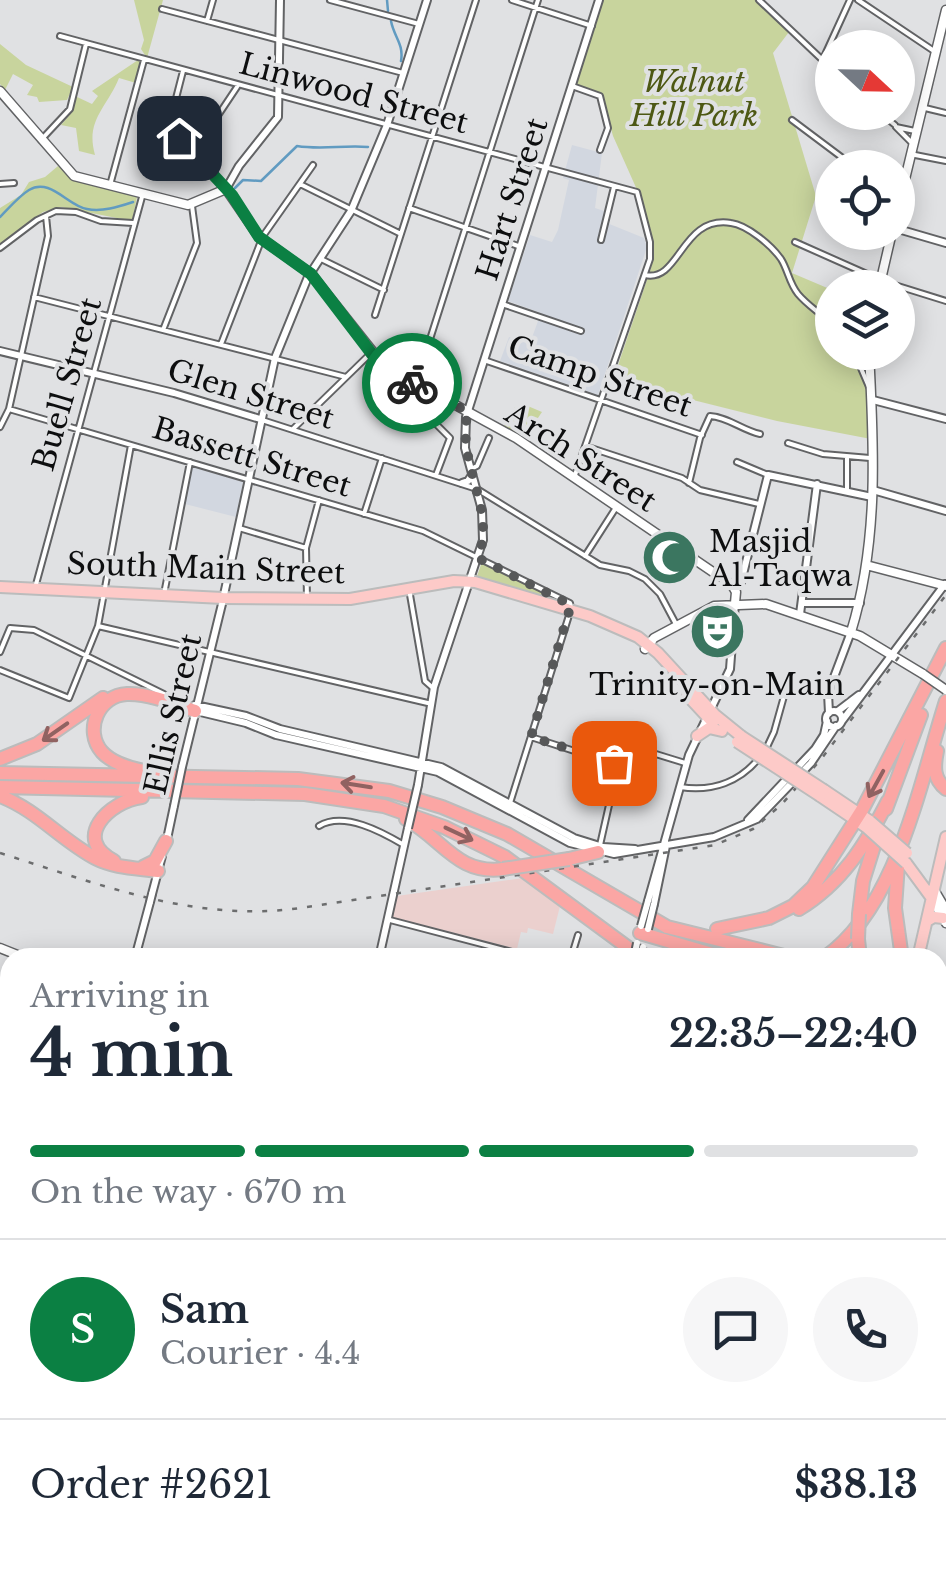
<!DOCTYPE html>
<html lang="en">
<head>
<meta charset="utf-8">
<style>
  :root { --surface:#fff; --page:#f6f6f7; --text:#1f2937; --muted:#747a83; --line:#e0e1e3; --accent:#0b8043 }
  body { margin:0; font-family:"Libre Baskerville",serif; background:var(--page); color:var(--text); height:100vh; display:flex; flex-direction:column; font-size:38px; white-space:nowrap }
  * { box-sizing:border-box; margin:0 }
  p { font-size:32px; color:var(--muted) }
  .icon { flex:none; width:55px; height:55px; fill:none; stroke:currentColor; stroke-width:2; stroke-linecap:round; stroke-linejoin:round }
  .map { position:relative; flex:1; overflow:hidden }
  .sheet { position:absolute; left:0px; top:948px; width:948px; height:622px; display:flex; flex-direction:column; background:var(--surface); border-radius:30px 30px 0 0; box-shadow:0 5px 25px #0003 }
  .sheet>* { flex:none }
  .needle { width:65px; rotate:112deg }
  .fabs { position:absolute; left:815px; top:30px; display:grid; gap:20px }
  .fabs a { display:grid; place-items:center; width:100px; height:100px; border-radius:50%; background:var(--surface); box-shadow:0 5px 25px #0003; font-size:50px }
  .pin { position:absolute; display:grid; place-items:center; width:85px; height:85px; color:#fff; margin:-42px; border-radius:20px; box-shadow:0 5px 15px #0006 }
  .courier { position:absolute; display:grid; place-items:center; width:100px; height:100px; margin:-50px; border:8px solid #0b8043; border-radius:50%; background:#fff; color:#222; box-shadow:0 2px 12px #0007 }
  .overview em { font-style:normal; font-weight:700 }
  .overview div { display:flex; flex-direction:column-reverse }
  .overview { display:flex; align-items:center; justify-content:space-between; height:170px; padding:0 30px }
  h1 { font-size:65px; font-weight:700; line-height:75px }
  .bar { display:grid; grid-template-columns:repeat(4,1fr); gap:15px 10px; align-content:center; height:120px; padding:0 30px }
  .bar i { height:12px; border-radius:8px; background:var(--line) }
  .bar .current { background:var(--accent) }
  .bar p { grid-column:span 4 }
  .line { display:flex; align-items:center; gap:25px; padding:0 30px; border-top:2px solid var(--line) }
  .line div { flex:1 }
  .round { display:grid; place-items:center; flex:none; width:105px; height:105px; border-radius:52px; background:var(--page) }
  .map>svg:first-child { display:block }
  .industrial { fill:#ebd0ce }
  .built { fill:#d2d7e0 }
  .green { fill:#c8d49d }
  .lines { fill:none; stroke-linecap:round; stroke-linejoin:round }
  .stream { stroke:#619bc1; stroke-width:2.5 }
  .minor-casing { stroke:#626365; stroke-width:8 }
  .tertiary-casing { stroke:#626365; stroke-width:10 }
  .secondary-casing { stroke:#626365; stroke-width:11 }
  .primary-casing { stroke:#bbbcbc; stroke-width:14 }
  .motorway-casing { stroke:#bbbcbc; stroke-width:16 }
  .minor { stroke:#fff; stroke-width:4 }
  .tertiary { stroke:#fff; stroke-width:6 }
  .secondary { stroke:#fff; stroke-width:8 }
  .primary { stroke:#fdcac8; stroke-width:10 }
  .motorway { stroke:#fba6a4; stroke-width:12 }
  .rail { stroke:#6c6d6e; stroke-width:2.5; stroke-dasharray:5 10; stroke-linecap:butt }
  .tertiary-bridge-casing { stroke:#626365; stroke-width:10; stroke-linecap:butt }
  .secondary-bridge-casing { stroke:#626365; stroke-width:11; stroke-linecap:butt }
  .primary-bridge-casing { stroke:#bbbcbc; stroke-width:14; stroke-linecap:butt }
  .motorway-bridge-casing { stroke:#bbbcbc; stroke-width:16; stroke-linecap:butt }
  .tertiary-bridge { stroke:#fff; stroke-width:6 }
  .secondary-bridge { stroke:#fff; stroke-width:8 }
  .primary-bridge { stroke:#fdcac8; stroke-width:10 }
  .motorway-bridge { stroke:#fba6a4; stroke-width:12 }
  .oneway { stroke:#906261 }
  .done { stroke:#575859; stroke-width:10; stroke-dasharray:0 18 }
  .route { stroke:#0b8043; stroke-width:12 }
  .labels { text-anchor:middle; dominant-baseline:central; stroke-width:8; stroke-linejoin:round; paint-order:stroke }
  .park-label { font-size:30px; font-style:italic; fill:#4d5814; stroke:#e0e1e3 }
  .street-label { font-size:30px; fill:#0d0e0f; stroke:#e0e1e3 }
  .poi-label { font-size:30px; fill:#0d0e0f; stroke:#e0e1e3; text-anchor:start }
</style>
</head>
<body>
<div class="map">
<svg width="946" height="1569" viewBox="0 0 946 1569">
  <rect width="100%" height="100%" fill="#e0e1e3"/>
  <path class="industrial" d="M523,878L560,906L553,934L528,928L527,933L521,932L517,949L392,917L397,896Z
    M0,1481L10,1484V1560H106L105,1569H0Z
    M203,1560H417L415,1569H200Z"/>
  <path class="built" d="M572,145L602,153L595,208L604,211L602,221L644,238L647,247L598,395L500,361L509,337L530,343L541,313L508,301L530,235L552,242L558,230L569,180L563,178Z
    M192,467L243,482L236,517L185,504Z
    M106,1560H202L200,1569H105Z"/>
  <path class="green" d="M134,0H163L147,58L141,49L144,40Z
    M602,0H755L789,32L773,53L816,196L792,273L832,290V352L865,353L871,439L777,421L613,380L651,268L654,247L642,201L613,136L602,96L575,85Z
    M0,44L26,65L73,87L67,100L39,102L37,97L27,95L33,85L13,74L5,90L0,84Z
    M138,60L141,62L136,83L119,78C107,108 85,120 95,155L79,151L76,128L61,125L72,112L75,96L92,104L98,96L92,91Z
    M58,166L73,179L137,197L132,221L61,207L43,212L0,245V208L21,195L29,182L45,177Z
    M523,404L542,412L523,440L503,428L515,407L521,409Z
    M482,562L567,604L565,607L476,579Z
    M946,1294V1469L938,1464V1326Z
    M938,1479L946,1484V1569H937L922,1560H938Z"/>
  <g class="lines">
    <path class="stream" d="M387,0L388,11
      M391,21C394,37 404,44 401,61
      M235,188L243,180L261,181L297,146C321,150 343,145 368,147
      M0,217C8,209 19,196 29,190C50,177 68,206 87,209C102,212 118,207 133,202"/>
    <defs>
      <path id="minor" d="M330,0L419,24
        M512,0L592,26
        M759,0L832,69
        M858,0L934,51
        M162,9L403,73
        M207,21L213,0
        M60,36L637,192L650,242V259L575,475
        M823,59L850,0
        M183,71L173,110L176,132L226,189
        M572,86L600,96L608,128L600,150
        M925,108L946,113
        M879,112L895,125
        M792,120L856,168
        M41,140L70,109L86,44
        M911,142L896,127L915,131
        M193,153L237,87
        M910,154L946,161
        M0,184L14,183
        M300,184L401,234
        M110,185L144,60
        M409,208L521,247
        M601,240L614,187
        M795,242L885,282L946,301
        M0,248L37,220L56,211L76,212L101,221L133,223
        M321,259L384,290
        M645,275C680,283 681,215 731,223C747,225 771,245 781,259C788,270 789,283 798,294C808,306 822,314 832,325
        M34,297L346,377
        M505,305L581,331
        M375,315L476,0
        M163,330L197,243L192,206
        M221,344L263,236L313,165
        M854,352L869,387
        M484,360L702,435
        M417,380L538,0
        M396,389L403,391L450,438L436,475
        M9,409L423,531L570,603L571,609L510,803
        M262,420L477,489L600,565L629,571L645,579L660,594L677,626
        M0,427L9,409L48,236L46,216
        M293,429L371,353
        M788,443L823,454L870,458
        M585,446L682,478L700,490L759,504
        M737,462L768,475
        M471,469L477,466L489,438
        M689,483L700,438L710,416C728,417 742,430 760,434
        M847,491V457
        M364,514L382,458
        M239,528L306,548
        M585,556L617,506
        M35,588L142,197
        M409,589L425,681L433,688
        M164,594L190,462
        M307,598L306,548L319,500
        M98,626L432,704
        M0,652L10,628L34,630L164,694
        M0,670L69,698L98,626L131,445
        M531,737L618,765L600,845
        M766,749L774,732L786,689
        M646,751L685,763
        M680,787C712,792 740,782 760,757
        M319,826C344,811 382,832 404,845
        M390,920L535,958
        M571,958L578,935
        M0,1056L10,1059
        M0,1064L10,1025
        M938,1184L946,1187
        M0,1273L10,1268
        M938,1311L946,1277
        M0,1428C9,1401 3,1383 10,1359
        M0,1540L2,1522
        M313,1569L317,1560
        M447,1569L449,1560
        M495,1569L498,1560
        M564,1569L566,1560
        M621,1569L624,1560
        M674,1569L676,1560
        M783,1569L785,1560
        M837,1569L839,1560
        M891,1569L893,1560"/>
      <path id="tertiary" d="M226,189L239,166L278,117L280,0
        M898,229L946,243
        M0,351L174,393L260,419
        M873,400L946,419
        M462,483L468,481L472,475
        M873,490L946,511
        M735,589L741,582L768,475L872,497
        M804,603H860
        M800,614L817,484
        M195,705L246,716L280,729L441,767L574,838L603,847L635,849
        M196,711L246,723L276,735L438,772L570,843L614,854L714,837L757,819L811,763L836,726
        M838,711L859,695
        M826 719a8 8 0 1 1 16 0a8 8 0 1 1-16 0Z
        M829,713L828,693L851,632
        M842,721L945,584
        M182,767L222,604L275,358L308,277L351,211L387,125L427,0
        M418,785L434,687L483,540L482,510L465,448L466,417L599,0
        M748,820L815,749L824,735L827,721
        M167,839L174,806
        M152,894L162,856
        M648,901L689,755L730,669L735,603
        M654,904L666,846
        M135,958L150,902
        M379,958L408,828
        M910,1560L927,1569
        M0,1566L39,1569"/>
      <path id="secondary" d="M0,91L74,176L188,205L226,189L259,237L311,274L384,366L516,438L732,585L736,592L735,603
        M898,208L946,10
        M879,288L892,232
        M866,565L946,586
        M851,632C879,541 874,446 869,352
        M645,649L654,638L714,606L766,604L860,636L923,674
        M933,888L946,910
        M931,897L946,923
        M0,948L25,958
        M0,1111L10,1114
        M938,1145L946,1151
        M706,1569L708,1560"/>
      <path id="primary" d="M0,587L223,598L350,599L454,581L475,582L590,616L638,637L658,653L715,715L741,736
        M687,695L713,723
        M697,736L709,728L722,731
        M824,790L870,821
        M820,796L866,827
        M906,863L931,897
        M927,921L934,917L943,918
        M918,958L946,837"/>
      <path id="motorway" d="M937,751C934,766 933,779 946,789
        M0,759L37,744L103,698
        M144,771C129,768 112,763 102,752C83,730 99,695 127,694C148,693 175,704 195,711
        M0,773L298,779L389,791L442,807L507,834L667,927L792,958
        M0,787L305,794L384,806L444,827L505,857L642,958
        M0,796C37,810 61,840 95,858C114,868 137,868 158,871
        M886,809L921,715
        M406,819C443,839 457,875 503,869
        M569,859L598,852
        M114,861C71,839 109,801 142,797
        M898,864L895,908L902,958
        M143,867L155,861L166,841
        M799,909C842,883 866,844 888,801
        M859,914L863,881L878,833
        M717,929L769,918L793,906L813,887L862,810L946,648
        M640,933L726,958
        M858,939L860,958
        M824,958C897,908 920,782 946,701
        M938,990L946,1012
        M938,1035L946,1046
        M938,1061L946,1070
        M938,1087L946,1096
        M938,1106L946,1114"/>
    </defs>
    <use href="#minor" class="minor-casing"/>
    <use href="#tertiary" class="tertiary-casing"/>
    <use href="#secondary" class="secondary-casing"/>
    <use href="#primary" class="primary-casing"/>
    <use href="#motorway" class="motorway-casing"/>
    <use href="#minor" class="minor"/>
    <use href="#tertiary" class="tertiary"/>
    <use href="#secondary" class="secondary"/>
    <use href="#primary" class="primary"/>
    <use href="#motorway" class="motorway"/>
    <path class="rail" d="M0,853C99,884 195,923 300,908L715,845L753,829L782,804L822,758L946,595"/>
    <defs>
      <path id="tertiary-bridge" d="M174,806L182,767
        M408,828L418,785
        M150,902L152,894
        M641,926L648,901
        M648,929L654,904
        M634,958L637,943
        M641,958L643,947"/>
      <path id="secondary-bridge" d="M923,674L946,690"/>
      <path id="primary-bridge" d="M741,736L824,790
        M737,742L820,796
        M870,821L907,853
        M866,827L906,863"/>
      <path id="motorway-bridge" d="M503,869L569,859
        M858,939L859,914"/>
    </defs>
    <use href="#tertiary-bridge" class="tertiary-bridge-casing"/>
    <use href="#secondary-bridge" class="secondary-bridge-casing"/>
    <use href="#primary-bridge" class="primary-bridge-casing"/>
    <use href="#motorway-bridge" class="motorway-bridge-casing"/>
    <use href="#tertiary-bridge" class="tertiary-bridge"/>
    <use href="#secondary-bridge" class="secondary-bridge"/>
    <use href="#primary-bridge" class="primary-bridge"/>
    <use href="#motorway-bridge" class="motorway-bridge"/>
  </g>
  <defs><path id="oneway-shaft" d="M-6 0H5M1.5-3L5.5 0L1.5 3" fill="none" stroke-width="1.6" stroke-linecap="round" stroke-linejoin="round" transform="scale(2.5)"/></defs>
  <g class="oneway">
    <use href="#oneway-shaft" transform="translate(55 732) rotate(145)"/>
    <use href="#oneway-shaft" transform="translate(876 784) rotate(119)"/>
    <use href="#oneway-shaft" transform="translate(356 785) rotate(-171)"/>
    <use href="#oneway-shaft" transform="translate(459 834) rotate(25)"/>
  </g>
  <g class="lines">
    <path class="done" d="M412,383L468,412C455,462 497,508 478,558L571,605L531,737L614,763"/>
    <path class="route" d="M179,138L232,195L259,237L311,274L375,358L412,383"/>
  </g>
  <defs>
    <symbol id="mosque-disc" viewBox="-11 -11 22 22"><circle r="9.5" fill="#3b7660" stroke="#e0e1e3"/><path d="M3.5-4.9A6 6 0 1 0 3.5 4.9A5 5 0 1 1 3.5-4.9Z" fill="#fff"/></symbol>
    <symbol id="theatre-disc" viewBox="-11 -11 22 22"><circle r="9.5" fill="#3b7660" stroke="#e0e1e3"/><path d="M-5-5.5Q0-4 5-5.5V0Q5 5 0 6Q-5 5-5 0ZM-3.3-2.5H-1v1.5H-3.3ZM1-2.5H3.3v1.5H1ZM-2.8 1Q0 5.5 2.8 1Z" fill="#fff"/></symbol>
  </defs>
  <g fill-rule="evenodd">
    <use href="#mosque-disc" x="638" y="526" width="63" height="63"/>
    <use href="#theatre-disc" x="686" y="600" width="63" height="63"/>
  </g>
  <g class="labels">
    <g class="park-label">
      <text x="694" y="81">Walnut<tspan x="694" dy="34">Hill Park</tspan></text>
    </g>
    <g class="street-label">
      <text transform="translate(354 93) rotate(15)">Linwood Street</text>
      <text transform="translate(512 199) rotate(-72)">Hart Street</text>
      <text transform="translate(600 376) rotate(19)">Camp Street</text>
      <text transform="translate(67 384) rotate(-74)">Buell Street</text>
      <text transform="translate(251 394) rotate(17)">Glen Street</text>
      <text transform="translate(252 457) rotate(17)">Bassett Street</text>
      <text transform="translate(581 457) rotate(33)">Arch Street</text>
      <text transform="translate(206 568) rotate(2)">South Main Street</text>
      <text transform="translate(173 714) rotate(-77)">Ellis Street</text>
    </g>
    <g class="poi-label">
      <text x="709" y="541">Masjid<tspan x="709" dy="34">Al-Taqwa</tspan></text>
      <text x="717" y="684" text-anchor="middle">Trinity-on-Main</text>
    </g>
  </g>
</svg>
<div class="fabs">
<a><svg class="needle" viewBox="-14 -14 28 28"><path d="M0-13l5 13h-10z" fill="#e53935"/><path d="M0 13l5-13h-10z" fill="#747a83"/></svg></a>
<a><svg class="icon" aria-label="locate" viewBox="0 0 24 24"><circle cx="12" cy="12" r="6"/><path d="M12 2v4M12 18v4M2 12h4M18 12h4"/></svg></a>
<a><svg class="icon" aria-label="layers" viewBox="0 0 24 24"><path d="M12 4l9 5-9 5-9-5zM3 14l9 5 9-5"/></svg></a>
</div>
<div class="pin" style="left:614px;top:763px;background:#ea580c"><svg class="icon" aria-label="bag" viewBox="0 0 24 24"><path d="M5 8h14l-1 12H6zM9 8a3 3 0 0 1 6 0"/></svg></div>
<div class="pin" style="left:179px;top:138px;background:#1f2937"><svg class="icon" aria-label="home" viewBox="0 0 24 24"><path d="M3 11l9-7 9 7M6 9v11h12V9"/></svg></div>
<div class="courier" style="left:412px;top:383px"><svg class="icon" aria-label="bike" viewBox="0 0 24 24"><circle cx="6" cy="16" r="4"/><circle cx="18" cy="16" r="4"/><path d="M6 16l4-8h5l3 8M10 8l3 8H6M13 5h3"/></svg></div>
<section class="sheet">
<div class="overview"><div><h1>4 min</h1><p>Arriving in</p></div><em>22:35–22:40</em></div>
<div class="bar"><i class="current"></i><i class="current"></i><i class="current"></i><i></i><p>On the way · 670 m</p></div>
<div class="line" style="height:180px"><b class="round" style="background:var(--accent);color:#fff">S</b><div><b>Sam</b><p>Courier · 4.4</p></div><a class="round"><svg class="icon" aria-label="chat" viewBox="0 0 24 24"><path d="M4 5h16v11H9l-5 4z"/></svg></a><a class="round"><svg class="icon" aria-label="phone" viewBox="0 0 24 24"><path d="M5 4h4l2 5-3 2q2 4 5 5l2-3 5 2v4C11 20 4 13 5 4z"/></svg></a></div>
<div class="line" style="height:130px"><div>Order #2621</div><b>$38.13</b></div>
</section>
</div>
</body>
</html>
